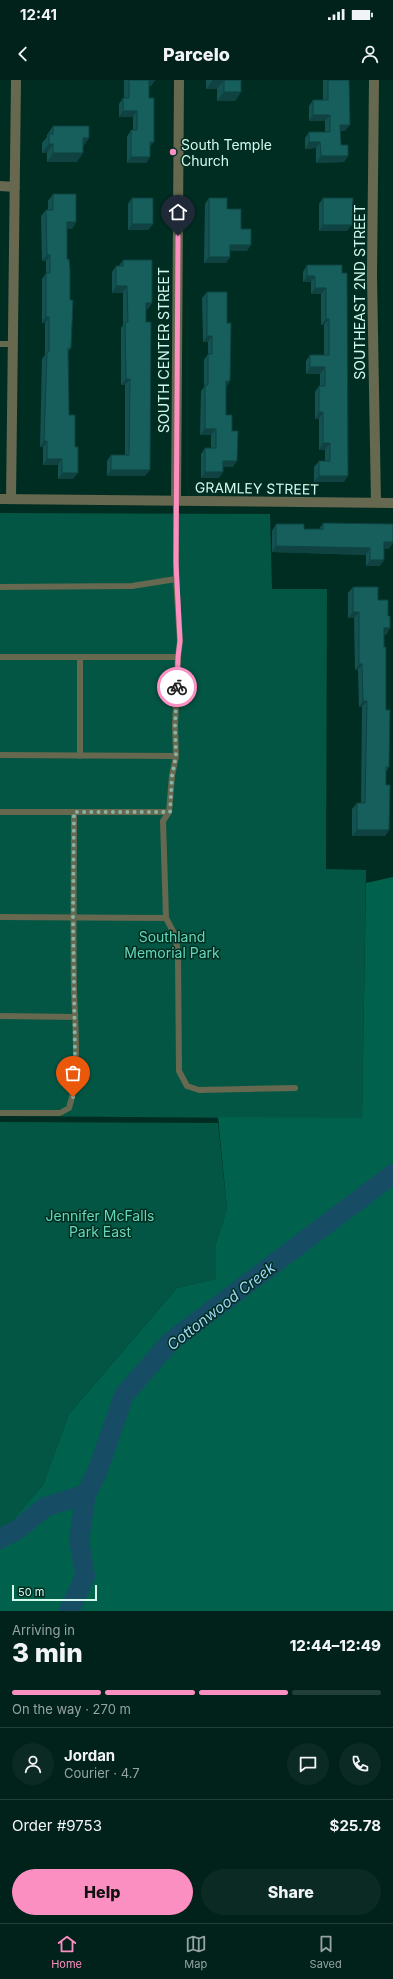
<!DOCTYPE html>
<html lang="en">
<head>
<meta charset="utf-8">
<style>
  :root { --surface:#00221a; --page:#0a2a23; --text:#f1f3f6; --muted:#95a4a2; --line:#223f39; --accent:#fc8fc1 }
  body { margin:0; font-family:Inter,sans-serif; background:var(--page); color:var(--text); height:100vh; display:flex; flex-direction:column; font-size:15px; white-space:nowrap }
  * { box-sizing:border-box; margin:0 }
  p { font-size:13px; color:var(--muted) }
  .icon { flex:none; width:22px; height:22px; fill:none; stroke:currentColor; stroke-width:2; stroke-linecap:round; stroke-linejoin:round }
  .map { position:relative; height:1531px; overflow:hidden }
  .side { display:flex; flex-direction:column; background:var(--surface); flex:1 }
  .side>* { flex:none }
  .scale { position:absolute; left:12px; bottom:10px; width:85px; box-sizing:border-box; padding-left:4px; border:2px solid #d3f9ec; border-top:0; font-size:11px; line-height:14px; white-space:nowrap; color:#d3f9ec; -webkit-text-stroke:3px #002d22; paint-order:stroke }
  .pin { position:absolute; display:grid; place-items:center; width:34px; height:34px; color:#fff; margin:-41px -17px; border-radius:50% 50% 50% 0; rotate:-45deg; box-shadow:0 0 4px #0007 }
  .pin .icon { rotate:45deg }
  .courier { position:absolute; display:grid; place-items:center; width:40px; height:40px; margin:-20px; border:3px solid #fc8fc1; border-radius:50%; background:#fff; color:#222; box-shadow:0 1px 5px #0007 }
  .summary em { font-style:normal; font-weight:800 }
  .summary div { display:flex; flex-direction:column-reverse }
  .summary { display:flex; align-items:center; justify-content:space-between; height:68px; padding:0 12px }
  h1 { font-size:26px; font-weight:800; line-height:30px }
  .bar { display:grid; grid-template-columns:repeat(4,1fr); gap:6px 4px; align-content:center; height:48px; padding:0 12px }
  .bar i { height:5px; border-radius:3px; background:var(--line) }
  .bar .selected { background:var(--accent) }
  .bar p { grid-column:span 4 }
  .line { display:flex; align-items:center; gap:10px; padding:0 12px; border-top:1px solid var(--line) }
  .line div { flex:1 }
  .round { display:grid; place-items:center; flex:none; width:42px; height:42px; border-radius:21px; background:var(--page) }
  .primary-button { display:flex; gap:8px; margin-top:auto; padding:8px 12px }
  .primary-button a { flex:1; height:46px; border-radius:24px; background:var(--accent); color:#111; font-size:16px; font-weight:800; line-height:46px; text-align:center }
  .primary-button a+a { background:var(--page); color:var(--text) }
  .status { display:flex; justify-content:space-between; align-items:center; height:28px; padding:0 20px; background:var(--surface); direction:ltr }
  .status svg { height:11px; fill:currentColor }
  header { display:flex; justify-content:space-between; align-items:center; height:52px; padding:0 12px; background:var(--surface); font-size:18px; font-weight:800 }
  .tab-bar { display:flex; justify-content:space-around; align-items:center; height:56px; border-top:1px solid var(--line); background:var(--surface); font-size:11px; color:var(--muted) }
  .tab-bar a { display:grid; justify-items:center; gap:2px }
  .tab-bar .selected { color:var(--accent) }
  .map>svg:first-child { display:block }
  .green { fill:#045644 }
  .forest { fill:#00624d }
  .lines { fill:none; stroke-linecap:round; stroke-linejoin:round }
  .river { stroke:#164d65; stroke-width:20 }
  .lane { stroke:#66684f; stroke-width:6 }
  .street { stroke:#66684f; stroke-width:10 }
  .wall { fill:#135250 }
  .shaded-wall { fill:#0f4241 }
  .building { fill:#165f5d; stroke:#0f4241 }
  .done { stroke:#89b2a5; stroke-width:4; stroke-dasharray:0 7.2 }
  .route { stroke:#fc8fc1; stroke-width:5 }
  .poi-dot { fill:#fc8fc1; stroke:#002d22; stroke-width:1.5 }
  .labels { text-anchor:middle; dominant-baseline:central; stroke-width:3; stroke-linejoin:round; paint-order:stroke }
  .poi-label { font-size:14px; fill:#d3f9ec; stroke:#002d22; text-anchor:start }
  .street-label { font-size:14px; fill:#d3f9ec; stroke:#002d22 }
  .park-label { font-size:14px; fill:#65d7b6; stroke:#002d22 }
  .water-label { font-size:15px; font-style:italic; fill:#a0d6f4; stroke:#002d22 }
</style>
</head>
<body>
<div class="status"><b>12:41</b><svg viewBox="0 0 49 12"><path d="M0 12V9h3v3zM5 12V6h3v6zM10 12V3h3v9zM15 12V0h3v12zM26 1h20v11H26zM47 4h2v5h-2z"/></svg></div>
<header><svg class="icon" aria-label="back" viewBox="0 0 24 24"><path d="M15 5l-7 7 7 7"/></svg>Parcelo<svg class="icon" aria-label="person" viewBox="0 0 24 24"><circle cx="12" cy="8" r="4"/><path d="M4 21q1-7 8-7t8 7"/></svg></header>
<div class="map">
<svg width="393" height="1531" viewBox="0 0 393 1531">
  <rect width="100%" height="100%" fill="#002d22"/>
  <path class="green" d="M0,433L270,434L272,509H327L326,789L366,790L362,1039L0,1036Z
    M0,1042L218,1043L227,1129L216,1163V1199L177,1208L69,1334L43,1405L0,1455Z"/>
  <path class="forest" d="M393,797V1531H0V1455L43,1405L69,1334L177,1208L216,1199V1163L227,1129L218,1037L362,1038L366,803Z"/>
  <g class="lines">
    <path class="river" d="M0,1459L17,1450L45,1427L86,1414L98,1390L124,1315L170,1262L393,1094
      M69,1531L85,1496L79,1460L86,1414"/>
    <path class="lane" d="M0,264H12
      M176,421V499L180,561L178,577L175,646L176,676L172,696L169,732L163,741L166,838L176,857L178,878L179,991L187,1006L199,1010L295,1008
      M0,507L132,506L176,499
      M0,577H178
      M0,675L176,676
      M80,676V577
      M0,732H169
      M0,837L166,838
      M0,936L75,937
      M0,1033H60L69,1028C80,995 75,944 74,909C73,850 74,791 74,732"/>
    <path class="street" d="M374,0L372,196L376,423
      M0,106L15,107
      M0,419L393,423
      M11,419L16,0
      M176,421L179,0"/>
  </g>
  <path class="wall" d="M124,0H155L151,6H149L150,77L146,83H127V57L131,50H133V37H119V24L123,18H124Z
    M206,0H241V12L235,21H217V9H206Z
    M323,0H349L345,51H340L341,65L348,76L344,82L316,83V68L305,69V58L309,52H325V41H309V26L313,20H323Z
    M53,46L83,66L77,82H47V73H42V63L47,57V55Z
    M53,114L76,142L72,149H67V179L71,268L68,272L69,335L73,399H58V385H43V367H40L42,279L45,275V243H42V199L46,193V181H42L41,136L46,130H48V121Z
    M132,118L153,144L148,150H128V124Z
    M209,118L227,129L241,149L247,171H230V177L226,183H204L205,124Z
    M323,118L347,151H319V124Z
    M123,180L152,223L148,229H146L145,396H107V381L111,375H125V305H121V248L123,245V213H112V192L116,186H119Z
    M307,185H342L344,402H314V387L319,381H325V370H319V339H315V312L319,306H320V294H306V281L310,275H324V245H321V214H311V202H303V192Z
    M207,212L227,243L230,301L226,307V335L233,387H223L219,398H201V374L205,368H211V355H200L201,311L204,307V280L208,274V262H203L202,218Z
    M323,443L389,469H384L380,486H366V475L272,472V451L276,444L304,449H319Z
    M353,507L378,520L388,536L390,548L386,555H384L386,630L389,687L386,692V705L389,750L385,756H352V729L357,723H361L362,627H359L358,590H355L354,538H348V513Z"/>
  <path class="shaded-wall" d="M148,0H155L151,6H144Z
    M213,0H224L217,9H206Z
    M224,12H241L235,21H217Z
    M123,31H137L133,37H119Z
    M313,35H330L325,41H309Z
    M340,45H350L345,51H336Z
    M83,58H89L83,67Z
    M150,62H154L149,68Z
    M309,62H320L316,68L305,69Z
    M49,64H53L47,73H42Z
    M53,73H83L77,82H47Z
    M321,76H348L344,82L316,83Z
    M131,77H150L146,83H127Z
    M67,142H76L72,149H63Z
    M132,144H153L148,150H128Z
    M323,145H352L347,151H319Z
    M230,165H251L247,171H226Z
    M47,175H50L46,181H42Z
    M209,177H230L226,183H204Z
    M307,196H315L311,202H303Z
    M116,206H127L123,213H112Z
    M315,208H326L321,214H311Z
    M146,223H152L148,229L141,230Z
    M46,237H49L45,243H42Z
    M326,239H329L324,245H321Z
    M207,256H212L208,262H203Z
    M310,287H325L320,294H306Z
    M126,299H130L125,305H121Z
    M226,301H230L225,307Z
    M319,332H323L319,339H315Z
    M205,349H216L211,355H200Z
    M44,361H47L43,367H40Z
    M323,363H330L325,370H319Z
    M47,379H62L58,385H43Z
    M223,381H237L233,387H219Z
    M111,390H150L145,396H107Z
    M205,392H223L219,398H201Z
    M62,393H78L73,399H58Z
    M319,396H348L344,402H314Z
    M384,462H393V463L389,469H380Z
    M276,466L370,468L366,475L272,472Z
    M370,480H384L380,486H366Z
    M353,532H359L354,538H348Z
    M384,548H390L386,555H379Z
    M359,584H362L358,590H355Z
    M363,621H367L362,627H359Z
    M357,750H389L385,756H352Z"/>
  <path class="building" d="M129,0H149V18H154V62H150V77H131V50H137V31H123V18H129Z
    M213,0H241V12H224V0Z
    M328,0H349L350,45H340L341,65H348V76H321L320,62H309V52H330V35H313V20H328Z
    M53,46H89V58H83V73H53V64H49V54H53Z
    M53,114H76V142H67V179H69L70,189V220H73L71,268H68L69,335H75V367H78V393H62V379H47V361H44L47,272H49V237H46V193H50V175H47L46,130H53Z
    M132,118H153V144H132Z
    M209,118H227V129H241V149H251V165H230V177H209Z
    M323,118H353L352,145H323Z
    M123,180H152V223H146V242H151L150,390H111V375H129L130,299H126L125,242H128L127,206H116V186H123Z
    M307,185H342V193H347L348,396H319V381H330V363H323V332H319V306H325V287H310V275H329V239H326V208H315V196H307Z
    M207,212H227V243H231L230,301H226V335H232V351H238L237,381H223V392H205V368H216V349H205V305H208V274H212V256H207Z
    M323,443L393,444V462H384V480H370V468L276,466V444H304V449H323Z
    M353,507H378V520H388V536H390V548H384V567H386V630H390L389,687H386V705H390L389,750H357V723H365L367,621H363L362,584H359V532H353Z"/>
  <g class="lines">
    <path class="done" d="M73,1017L75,974L73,837L74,732H170L172,696L176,676L175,646L177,607"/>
    <path class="route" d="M177,607L178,577L180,561L176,483L178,156"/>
  </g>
  <circle class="poi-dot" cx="173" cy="72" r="4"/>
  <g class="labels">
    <g class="poi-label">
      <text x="181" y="64">South Temple<tspan x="181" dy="16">Church</tspan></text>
    </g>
    <g class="street-label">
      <text transform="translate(359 212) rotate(-90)">SOUTHEAST 2ND STREET</text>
      <text transform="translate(163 270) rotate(-90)">SOUTH CENTER STREET</text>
      <text transform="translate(257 408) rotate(1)">GRAMLEY STREET</text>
    </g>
    <g class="park-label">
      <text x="172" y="856">Southland<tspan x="172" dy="16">Memorial Park</tspan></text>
      <text x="100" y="1135">Jennifer McFalls<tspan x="100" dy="16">Park East</tspan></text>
    </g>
    <g class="water-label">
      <text transform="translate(221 1226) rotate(-38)">Cottonwood Creek</text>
    </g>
  </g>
</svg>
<div class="scale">50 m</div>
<div class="pin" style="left:73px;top:1017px;background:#ea580c"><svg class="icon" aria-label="bag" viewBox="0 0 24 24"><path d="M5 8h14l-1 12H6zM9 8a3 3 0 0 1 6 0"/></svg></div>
<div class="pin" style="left:178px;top:156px;background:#1f2937"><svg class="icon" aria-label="home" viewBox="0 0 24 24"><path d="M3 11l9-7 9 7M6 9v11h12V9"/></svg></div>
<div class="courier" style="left:177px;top:607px"><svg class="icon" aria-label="bike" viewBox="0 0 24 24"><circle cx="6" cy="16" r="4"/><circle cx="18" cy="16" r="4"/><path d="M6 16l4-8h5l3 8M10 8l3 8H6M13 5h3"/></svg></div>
</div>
<section class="side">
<div class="summary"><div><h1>3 min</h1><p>Arriving in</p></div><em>12:44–12:49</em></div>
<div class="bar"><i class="selected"></i><i class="selected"></i><i class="selected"></i><i></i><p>On the way · 270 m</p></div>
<div class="line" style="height:72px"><a class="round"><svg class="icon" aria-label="person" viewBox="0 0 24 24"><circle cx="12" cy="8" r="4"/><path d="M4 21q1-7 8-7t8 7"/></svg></a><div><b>Jordan</b><p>Courier · 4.7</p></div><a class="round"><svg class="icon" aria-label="chat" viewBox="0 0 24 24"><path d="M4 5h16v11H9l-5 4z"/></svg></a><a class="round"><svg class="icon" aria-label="phone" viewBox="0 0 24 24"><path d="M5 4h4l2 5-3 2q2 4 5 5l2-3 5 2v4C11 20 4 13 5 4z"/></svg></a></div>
<div class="line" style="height:52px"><div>Order #9753</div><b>$25.78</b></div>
<div class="primary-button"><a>Help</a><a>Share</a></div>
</section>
<nav class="tab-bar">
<a class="selected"><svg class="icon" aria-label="home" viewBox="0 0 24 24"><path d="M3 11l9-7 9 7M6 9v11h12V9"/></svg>Home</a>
<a><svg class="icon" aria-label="map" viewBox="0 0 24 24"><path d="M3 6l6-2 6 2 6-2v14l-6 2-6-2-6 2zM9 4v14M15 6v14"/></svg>Map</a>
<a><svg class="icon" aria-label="saved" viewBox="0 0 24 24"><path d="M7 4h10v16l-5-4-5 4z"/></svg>Saved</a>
</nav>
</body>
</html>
